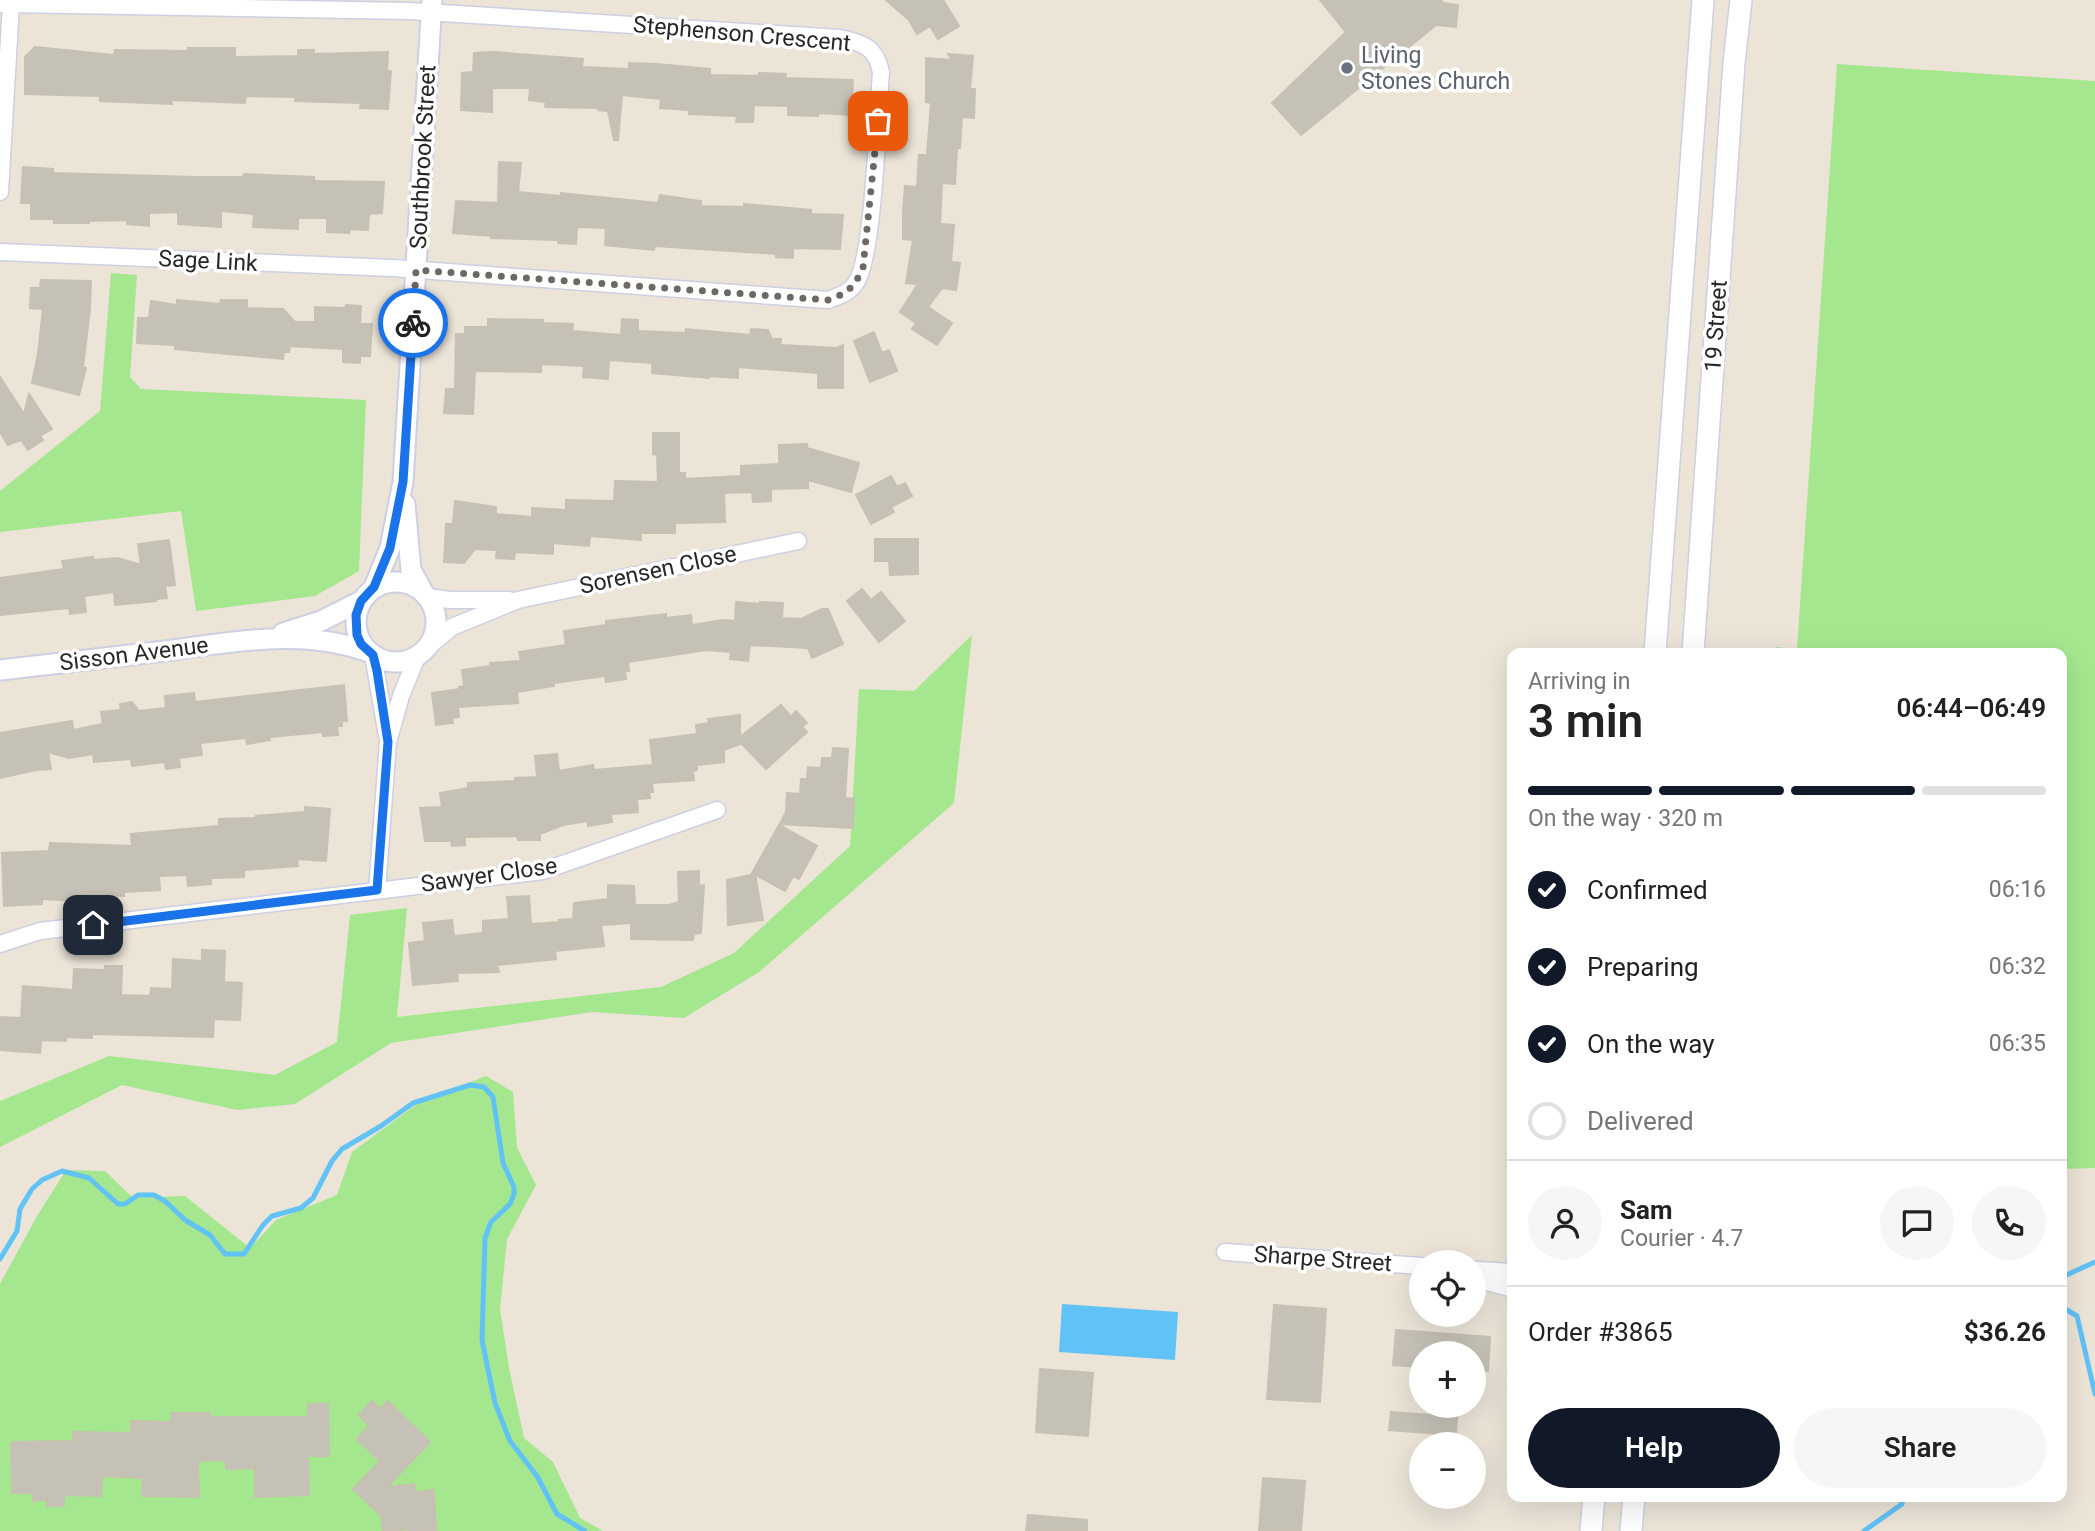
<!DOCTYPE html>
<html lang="en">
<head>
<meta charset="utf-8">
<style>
  :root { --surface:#fff; --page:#f6f6f6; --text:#222; --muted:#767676; --line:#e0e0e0; --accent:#111827 }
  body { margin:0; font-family:Roboto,sans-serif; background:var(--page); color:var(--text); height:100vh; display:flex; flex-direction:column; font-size:26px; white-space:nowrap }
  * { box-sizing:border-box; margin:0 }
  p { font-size:23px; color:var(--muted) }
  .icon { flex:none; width:38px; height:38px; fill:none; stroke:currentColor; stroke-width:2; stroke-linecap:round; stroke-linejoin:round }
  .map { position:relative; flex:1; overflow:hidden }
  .sheet { position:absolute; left:1507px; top:648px; width:560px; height:854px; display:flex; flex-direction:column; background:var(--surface); border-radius:14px; box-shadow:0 7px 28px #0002 }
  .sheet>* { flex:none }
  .tools { position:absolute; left:1409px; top:1250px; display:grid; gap:14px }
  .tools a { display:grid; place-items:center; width:77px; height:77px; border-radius:50%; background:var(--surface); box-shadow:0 7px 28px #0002; font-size:35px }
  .pin { position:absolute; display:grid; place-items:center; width:60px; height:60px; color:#fff; margin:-30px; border-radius:14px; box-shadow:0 4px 10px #0006 }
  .courier { position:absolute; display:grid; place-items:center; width:70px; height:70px; margin:-35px; border:5px solid #1a73e8; border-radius:50%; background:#fff; color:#222; box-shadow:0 2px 9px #0007 }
  .summary em { font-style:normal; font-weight:600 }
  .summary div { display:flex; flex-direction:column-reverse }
  .summary { display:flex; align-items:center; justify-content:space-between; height:119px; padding:0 21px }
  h1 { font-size:46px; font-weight:600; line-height:52px }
  .bar { display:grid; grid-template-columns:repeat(4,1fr); gap:10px 7px; align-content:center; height:84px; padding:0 21px }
  .bar i { height:9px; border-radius:5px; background:var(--line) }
  .bar .selected { background:var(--accent) }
  .bar p { grid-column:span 4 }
  .line { display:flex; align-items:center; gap:18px; padding:0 21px; border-top:2px solid var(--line) }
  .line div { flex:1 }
  .round { display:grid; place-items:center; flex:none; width:74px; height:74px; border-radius:37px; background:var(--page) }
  ol { padding:0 21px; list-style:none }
  li { display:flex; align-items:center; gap:21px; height:77px }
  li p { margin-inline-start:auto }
  li .icon { padding:7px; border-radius:50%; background:var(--accent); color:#fff; stroke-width:4 }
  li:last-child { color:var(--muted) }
  li i { width:38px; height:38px; border:4px solid var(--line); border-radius:50% }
  .action { display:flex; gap:14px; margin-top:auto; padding:14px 21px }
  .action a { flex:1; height:80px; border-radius:42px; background:var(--accent); color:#fff; font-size:28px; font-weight:600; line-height:80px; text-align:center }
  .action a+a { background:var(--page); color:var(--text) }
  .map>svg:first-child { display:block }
  .green { fill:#a5e78f }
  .water { fill:#61c2f6 }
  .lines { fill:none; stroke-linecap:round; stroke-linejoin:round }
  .stream { stroke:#61c2f6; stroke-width:5 }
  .building { fill:#c6c1b7; stroke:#c6c1b1; stroke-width:2 }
  .minor-casing { stroke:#cdcfe2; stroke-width:19 }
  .tertiary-casing { stroke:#cdcfe2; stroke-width:23 }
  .secondary-casing { stroke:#cdcfe2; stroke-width:24 }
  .minor { stroke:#fff; stroke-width:16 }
  .tertiary { stroke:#fff; stroke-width:19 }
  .secondary { stroke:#fff; stroke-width:21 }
  .done { stroke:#6c6965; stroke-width:7; stroke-dasharray:0 12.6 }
  .route { stroke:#1a73e8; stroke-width:9 }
  .worship-dot { fill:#6b7280; stroke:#fff; stroke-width:2.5 }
  .labels { text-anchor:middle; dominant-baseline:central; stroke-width:7; stroke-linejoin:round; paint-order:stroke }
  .street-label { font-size:23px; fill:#272727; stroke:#fff }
  .worship-label { font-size:23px; fill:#5b616d; stroke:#fff; text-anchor:start }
</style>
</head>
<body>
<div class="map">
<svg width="2095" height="1531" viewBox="0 0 2095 1531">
  <rect width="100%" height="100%" fill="#ebe4d7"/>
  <path class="green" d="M1837,64L2095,81V1168L2062,1169V653H1775L1776,647L1797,649Z
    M111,273L137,275L130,377L141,389L366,400L359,571L315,596L196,611L181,511L0,532V491L100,411Z
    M972,635L954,803L759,972L684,1018L592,1012L391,1043L295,1104L237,1110L122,1085L0,1147V1101L109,1056L275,1075L337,1042L350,915L407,908L397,1017L661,987L734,953L850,846L859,689L914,691Z
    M486,1076L513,1092L517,1148L536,1185L507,1239L500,1309L509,1368L524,1438L553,1462L580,1518L603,1531H0V1284L37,1216L66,1170L105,1171L133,1198L185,1196L250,1248L276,1220L337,1195L352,1152L421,1101Z"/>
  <path class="water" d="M1062,1304L1178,1312L1175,1360L1059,1352Z"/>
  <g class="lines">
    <path class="stream" d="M0,1259L17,1231L20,1209L32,1189L42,1180L62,1171L89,1178L118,1204H125L138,1195H154L165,1201L185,1220L210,1235L225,1254H244L263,1225L272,1216L301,1208L313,1198L332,1161L342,1149L381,1126L413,1103L470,1085L484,1087L493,1097L503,1163L514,1187V1194L510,1204L491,1222L485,1238L482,1340L495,1403L510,1441L537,1476L557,1514L585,1531
      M2062,1277L2095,1262
      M2062,1307L2077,1316L2095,1394
      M1864,1531L1902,1504L1903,1496"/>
  </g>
  <path class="building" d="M886,0H943L959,26L938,39L930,26L917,34L909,20Z
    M1320,0H1441L1443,3L1458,5L1456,27L1436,25L1301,135L1272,103L1346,32Z
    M35,47L114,55L115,50L188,51V48H235V57L298,56V50H314L313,54L388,52L387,71H391L388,109L360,108L361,103L295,101L296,97L246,96L245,103L171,100L172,104L100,101V96L25,94V57Z
    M493,52L583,59L582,67L629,69V63L657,64L710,69V75L758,76L759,73L786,74L785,78L853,80L851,115L818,113V116L788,115V106L754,105L753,122H736L737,116L689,114V110L660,108L661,99L622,95L618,140H614L608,111L598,110V108L545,107L546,102L529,100L530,88H492V112L461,110L462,73L473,72L474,53Z
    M948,54L973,56L970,89H975L974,118L962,117L960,148H957L955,184L942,183L940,224L954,225L951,262L960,263L956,290L942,288L928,307L952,323L937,345L912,329L916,323L900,312L918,284L906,283L913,240L903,239V212L905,186L917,187L919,155H927L931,103L926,102V58L952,60Z
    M499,162L521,163L518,192L561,196V193L658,203L660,195L701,201V206L744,207V204L811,210V214L843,215L840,249L793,248V258L776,257V254L655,246L654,250L605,245L606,228L577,227L576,244L558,243V240L491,238L492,236L453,233L456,201L498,203Z
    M23,167L53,169V173L195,177H243L244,174L314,177V181L384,182L382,213L369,214L368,230L350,229L349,233L327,232V218H298V229L253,227L254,214L221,211V227L178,224V212L149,213V226L127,224V220L89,221V223H54V219H31V203H21Z
    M41,280L91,281L90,309L83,367L86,368L79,395L32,383L38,354L43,309L30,308L31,288H40Z
    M177,300L220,304L221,300H247V308L283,309L295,322H315V307L345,308L346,305L361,306L360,324H372L370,356H360V363L343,362V349L290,346L289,352H284L283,359L175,349V345L137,343L138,318H149L151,301L177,305Z
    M488,319L543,320V323L573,324L572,331L621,335L622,319L638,320V331L685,333L686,329L750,335L751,329L768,330L772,339H781L780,345L836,348L843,345V388H818V373L738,367V378L709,376V378L652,373V363L609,360L608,379L583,377L584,366L541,364V372L475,371L473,414L444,413L446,389H455L456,334H465V327H488Z
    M874,332L882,353L889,350L897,371L870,382L854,341Z
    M0,377L24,414L29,394L52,429L40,436L43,440L28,450L21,440L8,445L0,432Z
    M653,433H679V473H685V479L741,476V466L779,464V445L807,444V448L859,463L851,492L808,480V488L771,489V501L753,502L752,492L724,493L725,522L675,523V533H641V540L590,536L589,546L553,543V554L515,552L514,559L496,558L497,550L475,549L464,563L444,562L446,524H453L455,501L496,507V514L532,517V508L566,510V500L614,501L615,481L658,482L657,455L653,454Z
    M891,476L897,487L905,483L912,496L891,507L894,512L871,524L856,495Z
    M875,539H918V574L890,575L889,561H875Z
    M169,540L175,585L165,586L167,598L156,599V601L115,605L114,592L84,596L86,612L70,614L69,608L0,615V578L64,569L62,561L93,557V560L118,558L141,565L138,544Z
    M862,589L871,600L881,592L905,621L879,642L847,601Z
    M736,602L760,604V602L783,603L782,618L801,619L822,609H828L843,644L812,658L808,648L750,645L748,661L730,659L731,652L706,650L628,662L629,671H625L626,679L606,682L605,676L554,683V686L517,692L518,703L458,707L459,717L452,718L453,723L436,725L432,693L460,689L459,687L464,686L462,670L490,666V663L521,661L519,652L566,645L564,631L606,625V621L666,614V618L691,615L692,625L723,620L735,621Z
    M344,685L347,721H342V726H337L338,735L323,736V732L269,737L270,740L247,744L246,738L200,743L202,755L179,758L180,767L166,769L165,762L132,766L131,759L94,762L93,754L69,758L48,752L51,769L36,770L0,778V733L72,721L73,730L103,724L101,712L121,710L120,704L132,702L139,711L166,708L165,696L194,693L195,702Z
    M781,705L791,717L796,711L807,723L802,727L807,732L766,769L740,742V744L724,750V762L697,765V770L693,771L694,780L652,783L653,792H649L650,798L637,799L638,812L611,814L612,822L588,826V821L563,825L540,834V840H518L517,836L465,837V845L452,846L451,841H425L420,808L442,807L440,793L468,788V783L515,781V778L537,777L535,756L557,754L559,771L593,765L594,770L653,765L650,740L697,734L696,725L709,723L708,719L740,715V737Z
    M833,748L848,749L845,798L854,799L853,828L780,824L786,812L787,793L800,794L801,779H807L808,767L821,768L822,758H832Z
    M305,807L330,809L326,861L297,859L298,866L244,870V877L211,878V884L188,886L187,875L159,876L160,890L124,892V896L77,894V901L42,899V904L4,906L2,853L49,851L50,843L132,846L131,834L219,826V819L256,818V816L305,812Z
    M779,825L817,846L799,879L793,876L785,891L752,873Z
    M699,871V886L704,885L701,933L694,934L693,940L631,939V923L601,925L604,946L555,951L556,959L497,965L499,972L457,973L458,981L413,985L409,943L425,941L423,923L452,920L454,936L483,933V921L509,919L507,897L529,896L531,924L560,922L559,920L573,919L574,903L608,899V885L634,886L635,905H669L679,902L678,872Z
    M755,874L763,920L728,925L727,880Z
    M202,950L225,951L224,982L242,983L240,1020L214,1019L213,1037L92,1034V1038L66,1037V1041L41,1040L40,1053L0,1050V1017L21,1018L23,986L73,990L74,969L105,970V966H122L121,995L150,996L151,988L172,989L173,959L202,961Z
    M1274,1305L1326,1309L1320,1402L1267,1399Z
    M1396,1330L1490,1337L1488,1371L1474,1370V1353H1421V1367L1393,1365Z
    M1040,1369L1093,1373L1088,1436L1036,1432Z
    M372,1401L381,1409L388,1401L430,1442L387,1487L414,1484L415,1492L434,1490L436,1531H409V1529L383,1531L381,1516L353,1489L380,1461L357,1439L369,1426L359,1415Z
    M308,1404H328L329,1456H308L309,1495L255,1497V1468L226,1469V1460L198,1461L199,1497L142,1496L143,1478L102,1476L101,1496L64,1495V1506H47V1500L33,1501V1493H12L11,1442L73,1441V1432L131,1433V1421L171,1422V1413H210V1417H308Z
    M1391,1412L1457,1417L1456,1435L1389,1430Z
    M1263,1478L1305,1481L1301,1531H1259Z
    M1028,1515L1087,1520V1531H1026Z"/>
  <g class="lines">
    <defs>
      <path id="minor" d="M0,192L11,4H2
        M0,252L393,268L828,300C838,296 848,294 855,284C874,261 878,110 881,72C876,47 863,43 840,38L409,11L11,4
        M427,597L450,600H509
        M429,646L452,627L518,600L798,541
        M373,655L387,736
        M377,890L388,742L401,696L418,654
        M0,944L40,931L543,871L717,810
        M1225,1252L1421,1266
        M1476,1270L1512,1272"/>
      <path id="tertiary" d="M405,504L411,570L422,590
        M356 622a40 40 0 1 1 80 0a40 40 0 1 1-80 0Z
        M374,587L390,548L403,482L432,0
        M283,633L321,621L361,601
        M0,670C55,664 110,657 165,651C234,642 304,627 371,653"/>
      <path id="secondary" d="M1655,653L1703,0
        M1693,653L1734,63L1741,0
        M1474,1276L1512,1286
        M1591,1531L1594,1496
        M1631,1531L1634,1496"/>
    </defs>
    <use href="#minor" class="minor-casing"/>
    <use href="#tertiary" class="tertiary-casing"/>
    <use href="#secondary" class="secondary-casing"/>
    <use href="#minor" class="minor"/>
    <use href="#tertiary" class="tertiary"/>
    <use href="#secondary" class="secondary"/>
  </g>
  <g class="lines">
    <path class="done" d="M413,323L416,270L828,300C847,294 855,286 863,268L878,121"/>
    <path class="route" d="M93,925L377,890L388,742L377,671L373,655L361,644L357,635L356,615L361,601L374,587L390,548L403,482L413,323"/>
  </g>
  <circle class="worship-dot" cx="1347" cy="68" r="7"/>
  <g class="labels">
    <g class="street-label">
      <text transform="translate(742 34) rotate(5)">Stephenson Crescent</text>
      <text transform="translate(423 157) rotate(-87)">Southbrook Street</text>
      <text transform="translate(208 261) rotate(3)">Sage Link</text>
      <text transform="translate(1716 326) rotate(-86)">19 Street</text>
      <text transform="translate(658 570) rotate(-12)">Sorensen Close</text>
      <text transform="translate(134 654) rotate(-7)">Sisson Avenue</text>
      <text transform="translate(489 875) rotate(-8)">Sawyer Close</text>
      <text transform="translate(1323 1259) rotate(4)">Sharpe Street</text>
    </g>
    <g class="worship-label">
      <text x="1361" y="55">Living<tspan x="1361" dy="26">Stones Church</tspan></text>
    </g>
  </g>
</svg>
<div class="tools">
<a><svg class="icon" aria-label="locate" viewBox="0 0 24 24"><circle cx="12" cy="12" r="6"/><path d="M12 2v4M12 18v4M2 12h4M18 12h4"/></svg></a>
<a>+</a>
<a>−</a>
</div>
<div class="pin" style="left:878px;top:121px;background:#ea580c"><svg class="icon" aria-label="bag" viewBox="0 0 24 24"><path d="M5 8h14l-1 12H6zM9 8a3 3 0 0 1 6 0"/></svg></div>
<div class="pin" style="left:93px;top:925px;background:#1f2937"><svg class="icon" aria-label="home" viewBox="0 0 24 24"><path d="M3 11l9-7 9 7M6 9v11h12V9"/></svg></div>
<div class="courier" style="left:413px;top:323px"><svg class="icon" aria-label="bike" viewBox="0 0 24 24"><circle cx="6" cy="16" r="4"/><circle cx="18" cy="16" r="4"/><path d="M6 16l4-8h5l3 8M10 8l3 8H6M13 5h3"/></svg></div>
<section class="sheet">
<div class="summary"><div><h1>3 min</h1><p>Arriving in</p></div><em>06:44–06:49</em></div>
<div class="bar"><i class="selected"></i><i class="selected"></i><i class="selected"></i><i></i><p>On the way · 320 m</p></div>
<ol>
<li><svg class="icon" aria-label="check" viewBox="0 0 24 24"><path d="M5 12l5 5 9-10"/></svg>Confirmed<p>06:16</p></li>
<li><svg class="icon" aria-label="check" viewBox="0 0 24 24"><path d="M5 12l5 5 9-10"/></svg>Preparing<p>06:32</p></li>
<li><svg class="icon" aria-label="check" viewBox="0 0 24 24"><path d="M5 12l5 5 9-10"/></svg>On the way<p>06:35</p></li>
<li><i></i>Delivered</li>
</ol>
<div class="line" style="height:126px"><a class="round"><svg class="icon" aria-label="person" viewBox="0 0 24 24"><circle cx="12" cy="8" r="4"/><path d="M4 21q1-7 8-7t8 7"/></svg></a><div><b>Sam</b><p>Courier · 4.7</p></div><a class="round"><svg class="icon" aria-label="chat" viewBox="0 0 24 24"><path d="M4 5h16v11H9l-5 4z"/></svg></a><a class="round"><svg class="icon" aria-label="phone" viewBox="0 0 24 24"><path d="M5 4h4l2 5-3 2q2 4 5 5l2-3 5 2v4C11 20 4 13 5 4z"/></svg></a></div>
<div class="line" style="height:91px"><div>Order #3865</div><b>$36.26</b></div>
<div class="action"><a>Help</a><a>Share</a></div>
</section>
</div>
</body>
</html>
